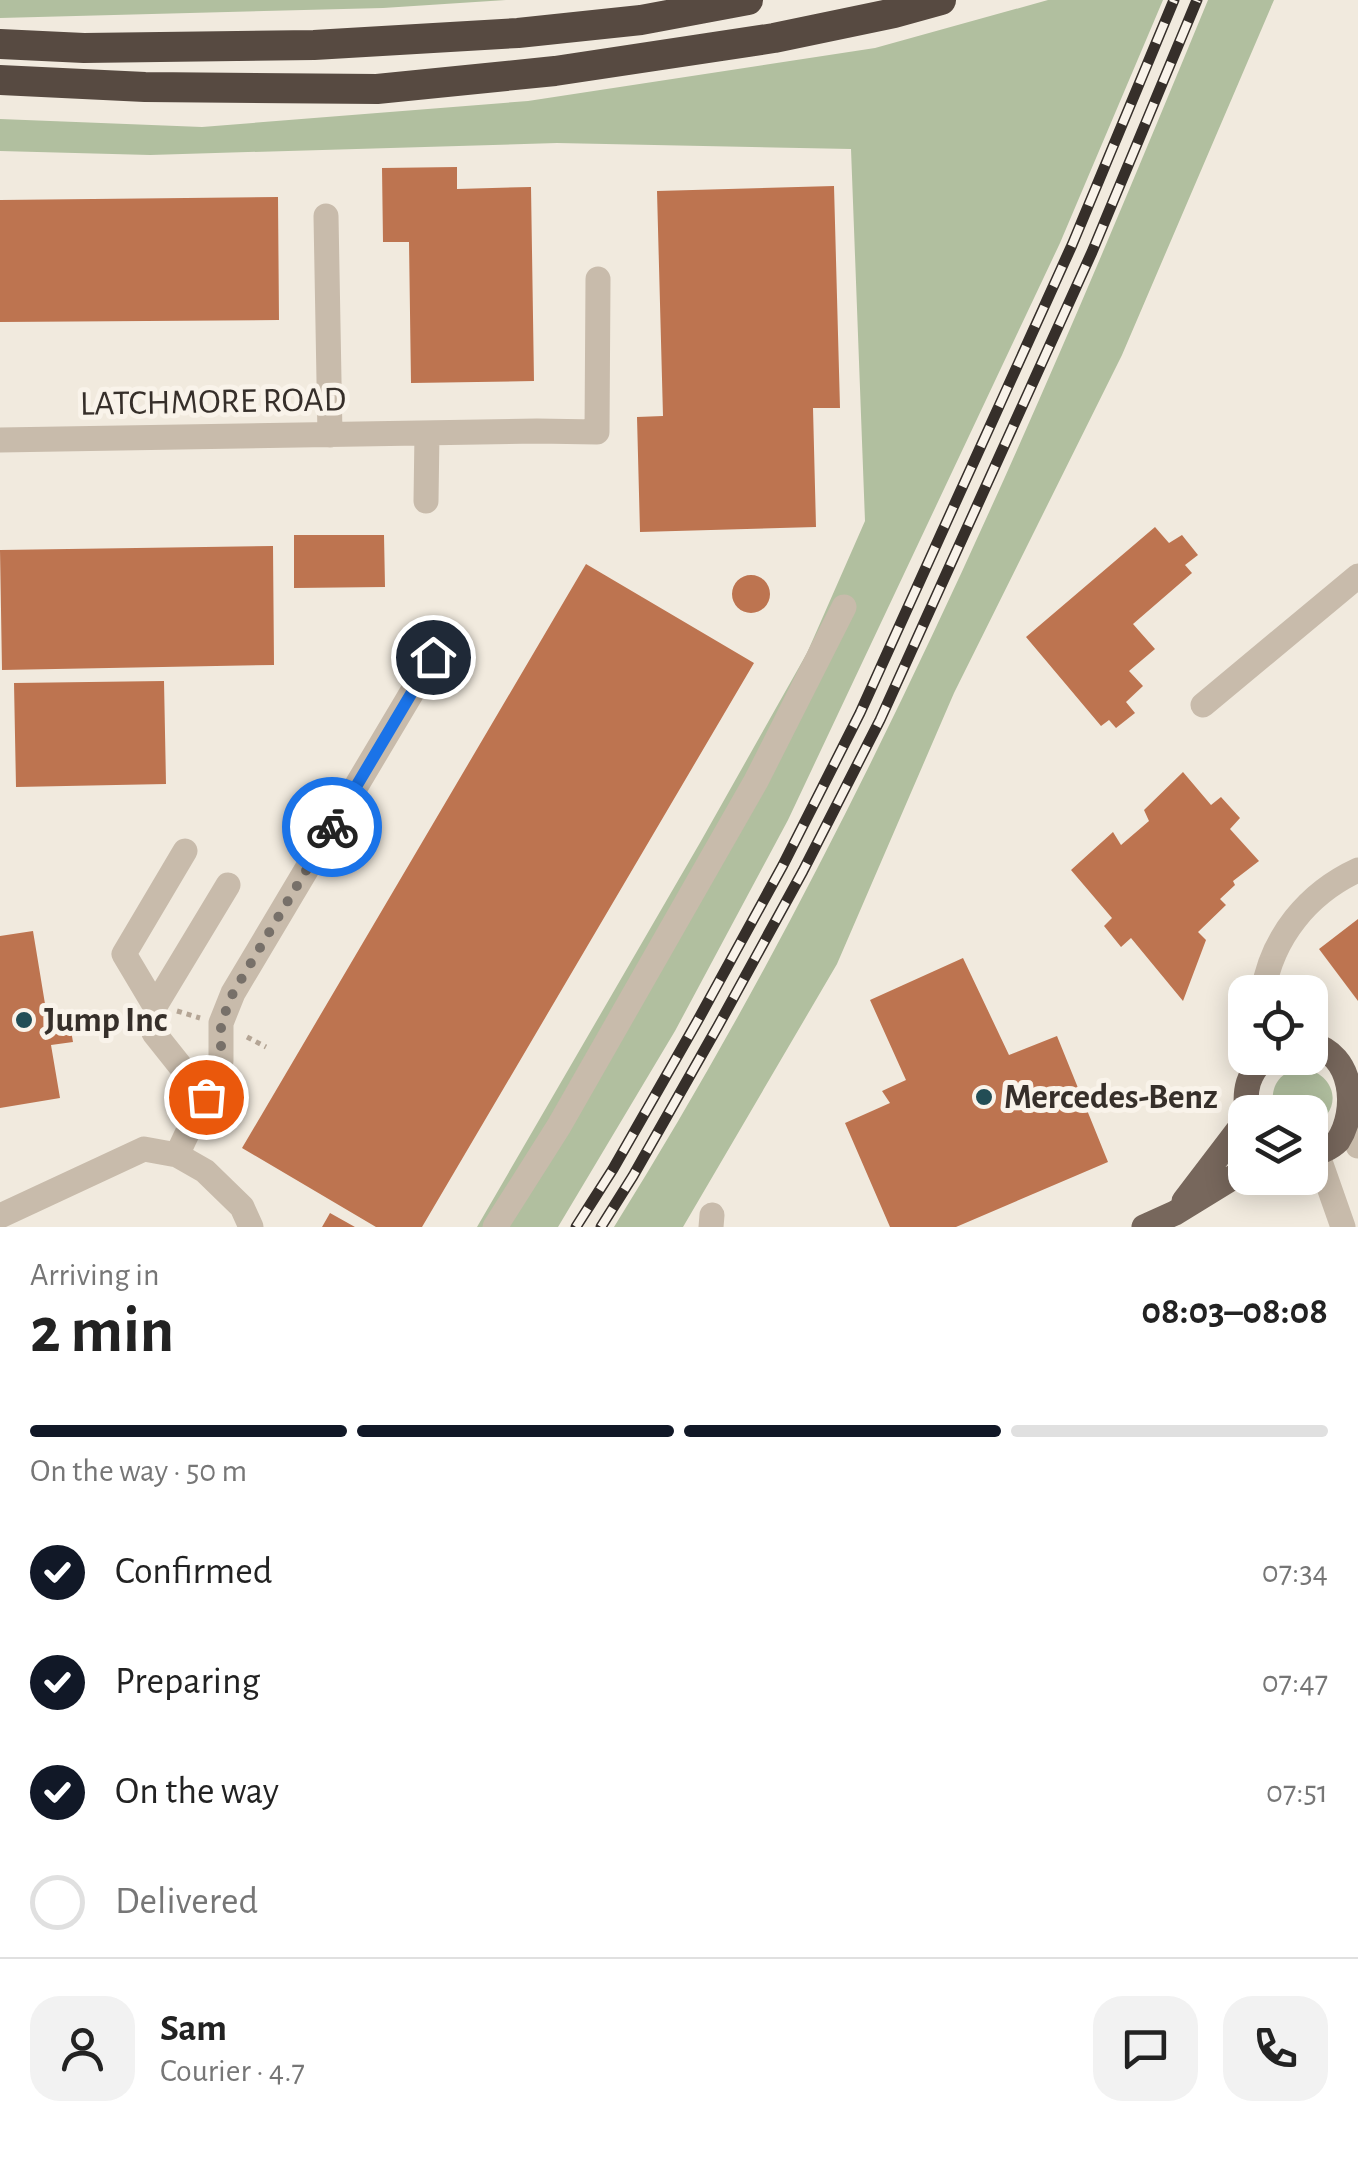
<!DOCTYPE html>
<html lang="en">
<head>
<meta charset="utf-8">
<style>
  :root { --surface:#fff; --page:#f2f2f2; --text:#222; --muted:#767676; --line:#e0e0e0; --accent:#111827 }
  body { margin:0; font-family:"Alegreya Sans",sans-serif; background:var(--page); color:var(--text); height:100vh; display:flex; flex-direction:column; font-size:38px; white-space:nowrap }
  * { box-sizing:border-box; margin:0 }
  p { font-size:32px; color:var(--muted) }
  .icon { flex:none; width:55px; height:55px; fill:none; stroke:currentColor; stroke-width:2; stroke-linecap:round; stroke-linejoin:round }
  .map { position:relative; height:1227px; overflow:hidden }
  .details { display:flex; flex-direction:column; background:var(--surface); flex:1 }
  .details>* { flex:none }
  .tools { position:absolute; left:1228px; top:975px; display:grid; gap:20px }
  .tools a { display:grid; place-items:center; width:100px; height:100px; border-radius:20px; background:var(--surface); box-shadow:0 5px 25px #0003; font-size:50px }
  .pin { position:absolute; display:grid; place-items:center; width:85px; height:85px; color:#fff; margin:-42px; border:5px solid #fff; border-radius:50%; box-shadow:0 2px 10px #0007 }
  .courier { position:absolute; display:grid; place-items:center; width:100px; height:100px; margin:-50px; border:8px solid #1a73e8; border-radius:50%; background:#fff; color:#222; box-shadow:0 2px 12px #0007 }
  .overview em { font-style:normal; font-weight:600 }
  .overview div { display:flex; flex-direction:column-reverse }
  .overview { display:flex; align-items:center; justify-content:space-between; height:170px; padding:0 30px }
  h1 { font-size:65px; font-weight:600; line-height:75px }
  .bar { display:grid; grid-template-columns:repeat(4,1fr); gap:15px 10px; align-content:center; height:120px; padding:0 30px }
  .bar i { height:12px; border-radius:8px; background:var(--line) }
  .bar .current { background:var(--accent) }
  .bar p { grid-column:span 4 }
  .line { display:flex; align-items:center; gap:25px; padding:0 30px; border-top:2px solid var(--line) }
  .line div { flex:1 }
  .round { display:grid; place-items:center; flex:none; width:105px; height:105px; border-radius:30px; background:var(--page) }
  ol { padding:0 30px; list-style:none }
  li { display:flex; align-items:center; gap:30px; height:110px }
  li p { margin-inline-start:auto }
  li .icon { padding:10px; border-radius:50%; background:var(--accent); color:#fff; stroke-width:4 }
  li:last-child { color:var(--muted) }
  li i { width:55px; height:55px; border:5px solid var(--line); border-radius:50% }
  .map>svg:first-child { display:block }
  .green { fill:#b1bf9f }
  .building { fill:#bd7450 }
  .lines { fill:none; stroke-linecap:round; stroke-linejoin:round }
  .path { stroke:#b4a595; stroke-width:5; stroke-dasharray:5 5; stroke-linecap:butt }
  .minor { stroke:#c8bbab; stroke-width:25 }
  .major { stroke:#77675c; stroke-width:25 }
  .highway { stroke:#574a41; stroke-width:30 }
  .rail-casing { stroke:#362f2a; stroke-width:11 }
  .rail { stroke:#f9f3ea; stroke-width:8; stroke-dasharray:22; stroke-linecap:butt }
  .done { stroke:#777069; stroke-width:10; stroke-dasharray:0 18 }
  .route { stroke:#1a73e8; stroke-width:12 }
  .poi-dot { fill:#224d55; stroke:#f9f3ea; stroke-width:4 }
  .labels { text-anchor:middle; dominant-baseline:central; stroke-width:10; stroke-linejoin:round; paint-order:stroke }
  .street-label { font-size:35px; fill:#362f2a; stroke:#f9f3ea }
  .poi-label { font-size:35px; font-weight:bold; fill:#362f2a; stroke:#f9f3ea; text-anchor:start }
</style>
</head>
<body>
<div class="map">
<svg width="1358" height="1227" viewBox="0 0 1358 1227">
  <rect width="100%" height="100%" fill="#f1eade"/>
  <path class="green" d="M0,0H506L383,8L0,18Z
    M1048,0H1163L1060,243L788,820L675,1031L558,1227H477L701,841L807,653L865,521L851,149L557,143L150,155L0,151V119L202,127L528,101L875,48Z
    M1208,0H1274L1122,355L954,693L837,964L683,1227H614C855,841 1035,420 1208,0Z
    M1304,1068C1339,1076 1343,1113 1310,1128V1112H1275C1268,1089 1278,1070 1304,1068Z"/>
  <path class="building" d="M457,167V189L531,187L534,381L411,383L409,242H383L382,168Z
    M834,186L840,408H813L816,527L640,532L637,417L663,416L657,191Z
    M278,197L279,320L0,322V200Z
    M1155,527L1169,543L1182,535L1198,555L1185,565L1192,573L1133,624L1155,649L1129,671L1143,686L1126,702L1135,713L1116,728L1109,720L1101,726L1026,637Z
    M294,535H384L385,587L294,588Z
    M273,546L274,665L2,670L0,550Z
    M586,564L754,663L422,1227H376L242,1148Z
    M732 594a19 19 0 1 1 38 0a19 19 0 1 1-38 0Z
    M164,681L166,784L16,787L14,683Z
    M1183,772L1211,805L1221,797L1240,818L1230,829L1259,861L1233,881L1235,885L1220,899L1226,905L1198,932L1206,940L1183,1001L1131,938L1121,947L1104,926L1112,918L1071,870L1113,832L1121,845L1149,821L1144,810Z
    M1358,919V1001L1319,949Z
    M33,931L48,1022L69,1019L73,1042L51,1045L60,1098L0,1108V936Z
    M963,958L1009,1055L1057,1036L1108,1162L956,1227H890L845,1123L890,1103L882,1091L906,1080L870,1000Z
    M330,1213L355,1227H322Z"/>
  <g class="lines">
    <path class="path" d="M177,1011L200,1018
      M247,1037L266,1047"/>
    <path class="minor" d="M326,216L330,435
      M0,440L537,431L597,432L598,279
      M426,501L427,433
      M1203,705L1358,576
      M1263,992C1272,937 1308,893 1358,870
      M155,1006L124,954L185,851
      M205,1097L154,1033L155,1006L228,885
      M1351,1125L1358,1146
      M1317,1153L1343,1227
      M177,1155L221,1061V1023L233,993L433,657
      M0,1216L144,1149L177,1155L205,1171L242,1207L251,1227
      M495,1227L559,1126L756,781L844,607
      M711,1227L712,1215"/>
    <path class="major" d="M1310,1044C1354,1054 1358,1110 1338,1141C1330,1149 1320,1152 1310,1155
      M1247,1112C1244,1090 1248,1073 1265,1058
      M1184,1201L1245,1121
      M1144,1227L1175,1213L1245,1170"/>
    <path class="highway" d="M0,44L84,48L314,45L518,33L641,20L748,0
      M0,80L145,87L377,89L555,71L774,38L894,13L941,0"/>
    <defs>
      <path id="rail" d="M576,1227L613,1169L698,1020L783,865L860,713L1072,245L1174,0
        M601,1227L633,1176L718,1026L803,871L880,720L1092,252L1197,0"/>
    </defs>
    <use href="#rail" class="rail-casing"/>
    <use href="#rail" class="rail"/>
  </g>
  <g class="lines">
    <path class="done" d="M206,1097L221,1061V1023L233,993L332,827"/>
    <path class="route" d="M332,827L433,657"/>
  </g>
  <g class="poi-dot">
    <circle cx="24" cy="1020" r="10"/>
    <circle cx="984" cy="1097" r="10"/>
  </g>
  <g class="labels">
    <g class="street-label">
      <text transform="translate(213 402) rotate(-1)">LATCHMORE ROAD</text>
    </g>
    <g class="poi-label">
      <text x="44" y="1020">Jump Inc</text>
      <text x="1004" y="1097">Mercedes-Benz</text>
    </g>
  </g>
</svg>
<div class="tools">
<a><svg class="icon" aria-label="locate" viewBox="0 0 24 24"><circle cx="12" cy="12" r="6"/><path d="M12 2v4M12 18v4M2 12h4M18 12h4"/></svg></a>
<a><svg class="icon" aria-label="layers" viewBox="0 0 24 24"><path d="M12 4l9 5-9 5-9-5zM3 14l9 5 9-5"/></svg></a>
</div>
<div class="pin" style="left:206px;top:1097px;background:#ea580c"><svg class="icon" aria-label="bag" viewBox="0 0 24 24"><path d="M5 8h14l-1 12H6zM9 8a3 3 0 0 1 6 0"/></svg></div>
<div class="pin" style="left:433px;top:657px;background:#1f2937"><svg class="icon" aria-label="home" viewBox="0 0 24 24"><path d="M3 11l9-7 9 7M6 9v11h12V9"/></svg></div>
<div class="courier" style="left:332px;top:827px"><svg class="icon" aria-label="bike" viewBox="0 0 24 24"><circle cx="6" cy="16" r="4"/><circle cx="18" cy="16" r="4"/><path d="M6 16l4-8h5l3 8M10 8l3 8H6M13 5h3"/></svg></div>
</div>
<section class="details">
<div class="overview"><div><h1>2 min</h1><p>Arriving in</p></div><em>08:03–08:08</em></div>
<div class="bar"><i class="current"></i><i class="current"></i><i class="current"></i><i></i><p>On the way · 50 m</p></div>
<ol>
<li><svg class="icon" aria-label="check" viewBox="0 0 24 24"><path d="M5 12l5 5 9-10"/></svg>Confirmed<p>07:34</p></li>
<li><svg class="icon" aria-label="check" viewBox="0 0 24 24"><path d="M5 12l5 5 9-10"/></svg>Preparing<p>07:47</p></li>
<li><svg class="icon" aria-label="check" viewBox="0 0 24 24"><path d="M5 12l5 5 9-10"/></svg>On the way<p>07:51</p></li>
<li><i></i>Delivered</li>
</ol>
<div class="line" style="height:180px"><a class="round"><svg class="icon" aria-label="person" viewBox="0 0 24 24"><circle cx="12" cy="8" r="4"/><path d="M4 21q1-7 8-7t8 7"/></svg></a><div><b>Sam</b><p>Courier · 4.7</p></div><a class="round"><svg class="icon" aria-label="chat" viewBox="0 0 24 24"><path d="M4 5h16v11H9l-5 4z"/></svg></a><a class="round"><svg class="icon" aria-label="phone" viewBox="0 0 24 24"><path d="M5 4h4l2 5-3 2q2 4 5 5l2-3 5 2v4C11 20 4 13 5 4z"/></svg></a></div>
</section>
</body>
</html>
